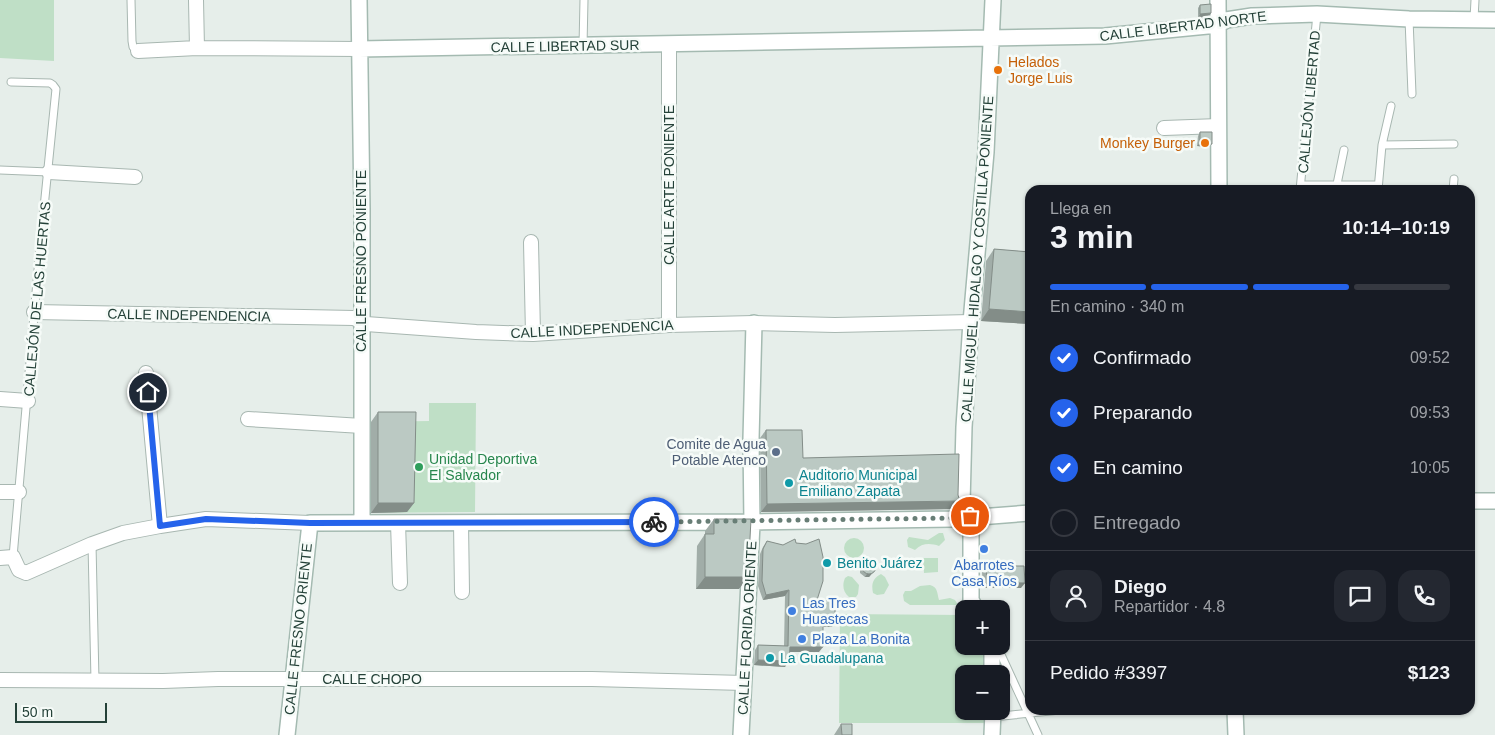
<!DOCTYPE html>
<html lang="es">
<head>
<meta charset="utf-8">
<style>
  :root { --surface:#171b24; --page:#242831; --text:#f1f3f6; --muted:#9ea1a6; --line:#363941; --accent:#2563eb }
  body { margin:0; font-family:Arial,sans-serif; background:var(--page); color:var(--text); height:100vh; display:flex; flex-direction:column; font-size:19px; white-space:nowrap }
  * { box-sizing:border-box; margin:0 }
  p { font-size:16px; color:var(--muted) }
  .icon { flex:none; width:28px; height:28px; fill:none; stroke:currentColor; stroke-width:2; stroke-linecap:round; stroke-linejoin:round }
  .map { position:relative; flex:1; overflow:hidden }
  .details { position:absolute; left:1025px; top:185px; width:450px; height:530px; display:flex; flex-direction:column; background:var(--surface); border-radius:15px; box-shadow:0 1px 4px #0004 }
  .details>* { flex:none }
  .fabs { position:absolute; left:955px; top:600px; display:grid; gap:10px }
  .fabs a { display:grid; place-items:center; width:55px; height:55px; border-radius:10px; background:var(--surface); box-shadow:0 1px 4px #0004; font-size:25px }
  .scale { position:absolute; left:15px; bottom:12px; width:92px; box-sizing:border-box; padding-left:5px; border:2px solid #244138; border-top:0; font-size:14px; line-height:18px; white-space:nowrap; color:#244138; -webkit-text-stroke:4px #f6fbf8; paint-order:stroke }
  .pin { position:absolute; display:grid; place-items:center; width:42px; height:42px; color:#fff; margin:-21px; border:2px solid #fff; border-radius:50%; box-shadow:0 1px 5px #0007 }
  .courier { position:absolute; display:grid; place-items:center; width:50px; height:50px; margin:-25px; border:4px solid #2563eb; border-radius:50%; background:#fff; color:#222; box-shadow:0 1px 6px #0007 }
  .head em { font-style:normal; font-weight:600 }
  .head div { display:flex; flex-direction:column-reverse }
  .head { display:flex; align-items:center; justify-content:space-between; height:85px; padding:0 25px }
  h1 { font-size:32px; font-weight:600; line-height:38px }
  .bar { display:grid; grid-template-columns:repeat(4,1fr); gap:8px 5px; align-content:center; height:60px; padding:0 25px }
  .bar i { height:6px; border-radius:4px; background:var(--line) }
  .bar .selected { background:var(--accent) }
  .bar p { grid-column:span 4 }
  .line { display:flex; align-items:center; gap:12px; padding:0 25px; border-top:1px solid var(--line) }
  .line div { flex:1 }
  .round { display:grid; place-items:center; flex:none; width:52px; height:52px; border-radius:15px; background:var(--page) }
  ol { padding:0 25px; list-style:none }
  li { display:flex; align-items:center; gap:15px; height:55px }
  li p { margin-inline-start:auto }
  li .icon { padding:5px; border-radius:50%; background:var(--accent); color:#fff; stroke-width:4 }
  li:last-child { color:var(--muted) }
  li i { width:28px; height:28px; border:2px solid var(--line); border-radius:50% }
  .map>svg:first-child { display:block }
  .green { fill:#bfdfc6 }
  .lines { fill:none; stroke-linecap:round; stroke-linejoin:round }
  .lane-casing { stroke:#a8b7b1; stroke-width:9 }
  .street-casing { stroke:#a8b7b1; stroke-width:16 }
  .secondary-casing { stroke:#a4bab1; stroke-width:18 }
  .lane { stroke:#fff; stroke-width:7 }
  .street { stroke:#fff; stroke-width:14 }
  .secondary { stroke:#fff; stroke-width:15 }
  .wall { fill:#a1ada8 }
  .shaded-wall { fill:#838d88 }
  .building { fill:#bbc9c3; stroke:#838d88 }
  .done { stroke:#687e76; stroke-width:5; stroke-dasharray:0 9 }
  .route { stroke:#2563eb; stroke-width:6 }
  .food-dot { fill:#e8710a; stroke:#f6fbf8; stroke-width:2 }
  .service-dot { fill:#5c6f8a; stroke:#f6fbf8; stroke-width:2 }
  .leisure-dot { fill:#2e9e5b; stroke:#f6fbf8; stroke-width:2 }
  .culture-dot { fill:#0f9aa8; stroke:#f6fbf8; stroke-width:2 }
  .shop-dot { fill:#3f7fe0; stroke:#f6fbf8; stroke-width:2 }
  .labels { text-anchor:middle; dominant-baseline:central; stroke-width:5; stroke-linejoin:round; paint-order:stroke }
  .street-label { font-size:14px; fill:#244138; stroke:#f6fbf8 }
  .food-label { font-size:14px; fill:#c56008; stroke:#f6fbf8; text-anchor:start }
  .service-label { font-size:14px; fill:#4e5e75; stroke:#f6fbf8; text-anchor:end }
  .leisure-label { font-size:14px; fill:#27864d; stroke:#f6fbf8; text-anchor:start }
  .culture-label { font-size:14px; fill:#0d838f; stroke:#f6fbf8; text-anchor:start }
  .shop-label { font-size:14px; fill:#366cbe; stroke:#f6fbf8; text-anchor:start }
</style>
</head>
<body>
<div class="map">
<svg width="1495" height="735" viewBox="0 0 1495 735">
  <rect width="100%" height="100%" fill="#e6eeea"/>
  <path class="green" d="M0,0H54V61L0,58Z
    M429,403H476L475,512L362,513V422L429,421Z
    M939,533H943L945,540L939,546C930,543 922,543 915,550L908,547L907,540L909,537L928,540Z
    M844 548a10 10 0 1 1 20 0a10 10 0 1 1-20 0Z
    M923,558H938V572L924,573Z
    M881,574L885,577L889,585L884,594L877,595L873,593C871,584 873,578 881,574Z
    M848,576L852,577L859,585L858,594L856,597H849C843,592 842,585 845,578Z
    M930,585C938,587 937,593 939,600L950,598L955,600L958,605H910L904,601L903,595L905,591H911L920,586Z
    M840,614L964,615V646H988V674H964V711H988V723H839Z"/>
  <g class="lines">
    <defs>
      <path id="lane" d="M131,0L132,41L133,47L138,51
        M1409,19L1412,94
        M1474,19L1475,0
        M583,46L584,0
        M11,82L50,83L53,85L56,89L40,247L13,557
        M1382,145L1454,144
        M0,170L49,172
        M1301,185H1378
        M1336,189L1344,150
        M1300,190L1317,14
        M1378,190L1382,145L1391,106
        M1453,190L1454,179
        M92,544L95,681
        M997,646L1038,735
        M993,717L1060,710"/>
      <path id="street" d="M196,0L197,48
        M138,51L197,48L359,49
        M1164,128L1219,126
        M49,172L135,177
        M531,242L533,334
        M34,312L354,318L366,324L476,332L533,334L669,325L754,323L835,325L971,322
        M669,325V45
        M146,373L160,526
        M0,399L28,401
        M248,419L362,426
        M0,492H19
        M398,523L400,583
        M461,523L462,592
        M0,558L13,557L19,570L26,573L92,544L123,533L160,526L206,519L310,523
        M0,680L163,681L218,679H592L744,683"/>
      <path id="secondary" d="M359,0L362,209V523
        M1218,0L1219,190
        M359,49L1048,37L1105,36L1218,25L1226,20L1252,16L1317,14L1409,19L1495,20
        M1470,501H1495
        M976,609L971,600V521L962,503L964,427L971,322L986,152L993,0
        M992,646V674
        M1235,710L1236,735
        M287,735L310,523L752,522L953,519L1030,513
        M741,735L752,524L751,439L754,323
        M992,735L993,711"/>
    </defs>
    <use href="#lane" class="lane-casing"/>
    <use href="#street" class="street-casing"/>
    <use href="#secondary" class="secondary-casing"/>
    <use href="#lane" class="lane"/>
    <use href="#street" class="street"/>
    <use href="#secondary" class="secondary"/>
  </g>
  <path class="wall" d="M1200,5L1211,13L1209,16L1198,18V8Z
    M1200,132L1209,147L1197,146L1198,136Z
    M994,249L1030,252V324L981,321L986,261Z
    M378,412L414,503L407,512L371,513V422Z
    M766,430L803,458L955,509L761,512L760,438Z
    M714,519L739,589H696L697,546L705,534V531Z
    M767,541L817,600L832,627H823L819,652H789L785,667L754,665L755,650L758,645L784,646L785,596L763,600L758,586L760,554L763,547Z
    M862,564L873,572L869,577H865L860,573V567Z
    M986,566L1021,588H983L982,572Z
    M841,724L852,735H834Z"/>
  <path class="shaded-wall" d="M1211,13L1209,16L1198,18L1200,14Z
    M1200,143L1212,144L1209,147L1197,146Z
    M989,309L1030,312V324L981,321Z
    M960,501L955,509L761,512L767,504Z
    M378,503H414L407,512L371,513Z
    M876,569L869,577H865L867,574Z
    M705,577H748L739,589H696Z
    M987,582L1025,583L1021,588H983Z
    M789,590L785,596L763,600L766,595Z
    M835,621L832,627H820L823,622Z
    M790,647H823L819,652H786Z
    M758,660L789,661L785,667L754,665Z"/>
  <path class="building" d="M1211,4V13L1200,14V5Z
    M1200,132H1212V144L1200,143Z
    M994,249L1030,252V312L989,309Z
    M378,412H416L414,503H378Z
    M766,430H802L803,458L959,454L958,495L960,501L767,504Z
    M714,519H751L748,577H705V534H714Z
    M795,539L796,543L806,544L819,539L823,557V581L817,600L835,601V621L823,622V647H790L789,661L758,660V645L788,646L789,590L766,595L762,581L763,549L767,541L783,545Z
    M862 567a7 7 0 1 1 14 0a7 7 0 1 1-14 0Z
    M986,566H1024L1025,583L987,582Z
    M841,724H852V735H842Z"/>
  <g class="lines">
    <path class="done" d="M654,522L953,518L970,516"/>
    <path class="route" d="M148,392L160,526L206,519L310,523L654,522"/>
  </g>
  <g class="food-dot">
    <circle cx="998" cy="70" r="5"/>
    <circle cx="1205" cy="143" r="5"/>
  </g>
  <circle class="service-dot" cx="776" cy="452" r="5"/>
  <circle class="leisure-dot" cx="419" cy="467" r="5"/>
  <g class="culture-dot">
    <circle cx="789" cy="483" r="5"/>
    <circle cx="827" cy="563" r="5"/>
    <circle cx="770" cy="658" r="5"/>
  </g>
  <g class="shop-dot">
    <circle cx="984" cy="549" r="5"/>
    <circle cx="792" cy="611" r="5"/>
    <circle cx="802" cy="639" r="5"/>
  </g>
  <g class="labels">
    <g class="street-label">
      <text transform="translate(1183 26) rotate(-7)">CALLE LIBERTAD NORTE</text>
      <text transform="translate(565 46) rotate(-1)">CALLE LIBERTAD SUR</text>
      <text transform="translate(1309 102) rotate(-85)">CALLEJÓN LIBERTAD</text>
      <text transform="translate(669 185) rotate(-90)">CALLE ARTE PONIENTE</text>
      <text transform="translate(977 259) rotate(-86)">CALLE MIGUEL HIDALGO Y COSTILLA PONIENTE</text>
      <text transform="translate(361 261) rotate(-90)">CALLE FRESNO PONIENTE</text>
      <text transform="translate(37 299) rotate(-85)">CALLEJÓN DE LAS HUERTAS</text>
      <text transform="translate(189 315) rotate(1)">CALLE INDEPENDENCIA</text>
      <text transform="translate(592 329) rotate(-3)">CALLE INDEPENDENCIA</text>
      <text transform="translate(747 628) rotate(-87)">CALLE FLORIDA ORIENTE</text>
      <text transform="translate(298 629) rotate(-84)">CALLE FRESNO ORIENTE</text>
      <text x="372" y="679">CALLE CHOPO</text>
    </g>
    <g class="food-label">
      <text x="1008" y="62">Helados<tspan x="1008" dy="16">Jorge Luis</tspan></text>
      <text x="1195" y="143" text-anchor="end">Monkey Burger</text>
    </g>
    <g class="service-label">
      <text x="766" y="444">Comite de Agua<tspan x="766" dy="16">Potable Atenco</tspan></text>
    </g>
    <g class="leisure-label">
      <text x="429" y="459">Unidad Deportiva<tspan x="429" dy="16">El Salvador</tspan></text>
    </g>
    <g class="culture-label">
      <text x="799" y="475">Auditorio Municipal<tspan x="799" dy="16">Emiliano Zapata</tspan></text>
      <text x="837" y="563">Benito Juárez</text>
      <text x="780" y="658">La Guadalupana</text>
    </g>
    <g class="shop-label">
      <text x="984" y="565" text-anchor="middle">Abarrotes<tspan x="984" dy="16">Casa Ríos</tspan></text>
      <text x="802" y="603">Las Tres<tspan x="802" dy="16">Huastecas</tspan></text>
      <text x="812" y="639">Plaza La Bonita</text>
    </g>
  </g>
</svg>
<div class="fabs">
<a>+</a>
<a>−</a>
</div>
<div class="scale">50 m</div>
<div class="pin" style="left:970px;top:516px;background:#ea580c"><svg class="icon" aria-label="bag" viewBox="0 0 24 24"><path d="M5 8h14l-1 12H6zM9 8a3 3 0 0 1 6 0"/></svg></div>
<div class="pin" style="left:148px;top:392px;background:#1f2937"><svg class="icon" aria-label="home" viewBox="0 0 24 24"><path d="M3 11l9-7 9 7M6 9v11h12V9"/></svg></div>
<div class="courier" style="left:654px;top:522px"><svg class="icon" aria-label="bike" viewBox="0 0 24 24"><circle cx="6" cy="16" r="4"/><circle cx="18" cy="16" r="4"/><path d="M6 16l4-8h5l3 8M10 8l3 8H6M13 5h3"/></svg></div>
<section class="details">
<div class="head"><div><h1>3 min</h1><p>Llega en</p></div><em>10:14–10:19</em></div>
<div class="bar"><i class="selected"></i><i class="selected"></i><i class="selected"></i><i></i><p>En camino · 340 m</p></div>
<ol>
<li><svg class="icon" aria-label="check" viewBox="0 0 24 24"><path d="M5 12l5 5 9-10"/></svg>Confirmado<p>09:52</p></li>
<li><svg class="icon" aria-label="check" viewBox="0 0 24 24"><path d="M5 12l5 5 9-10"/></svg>Preparando<p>09:53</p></li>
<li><svg class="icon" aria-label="check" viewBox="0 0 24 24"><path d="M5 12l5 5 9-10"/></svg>En camino<p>10:05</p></li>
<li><i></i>Entregado</li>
</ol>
<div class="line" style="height:90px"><a class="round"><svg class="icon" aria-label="person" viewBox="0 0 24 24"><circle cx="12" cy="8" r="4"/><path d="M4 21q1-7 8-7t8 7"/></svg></a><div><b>Diego</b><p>Repartidor · 4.8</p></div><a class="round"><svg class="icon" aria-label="chat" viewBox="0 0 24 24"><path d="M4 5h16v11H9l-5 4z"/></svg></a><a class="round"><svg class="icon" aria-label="phone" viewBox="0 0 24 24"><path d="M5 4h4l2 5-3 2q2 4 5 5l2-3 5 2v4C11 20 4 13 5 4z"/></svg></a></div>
<div class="line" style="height:65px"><div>Pedido #3397</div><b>$123</b></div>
</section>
</div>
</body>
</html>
